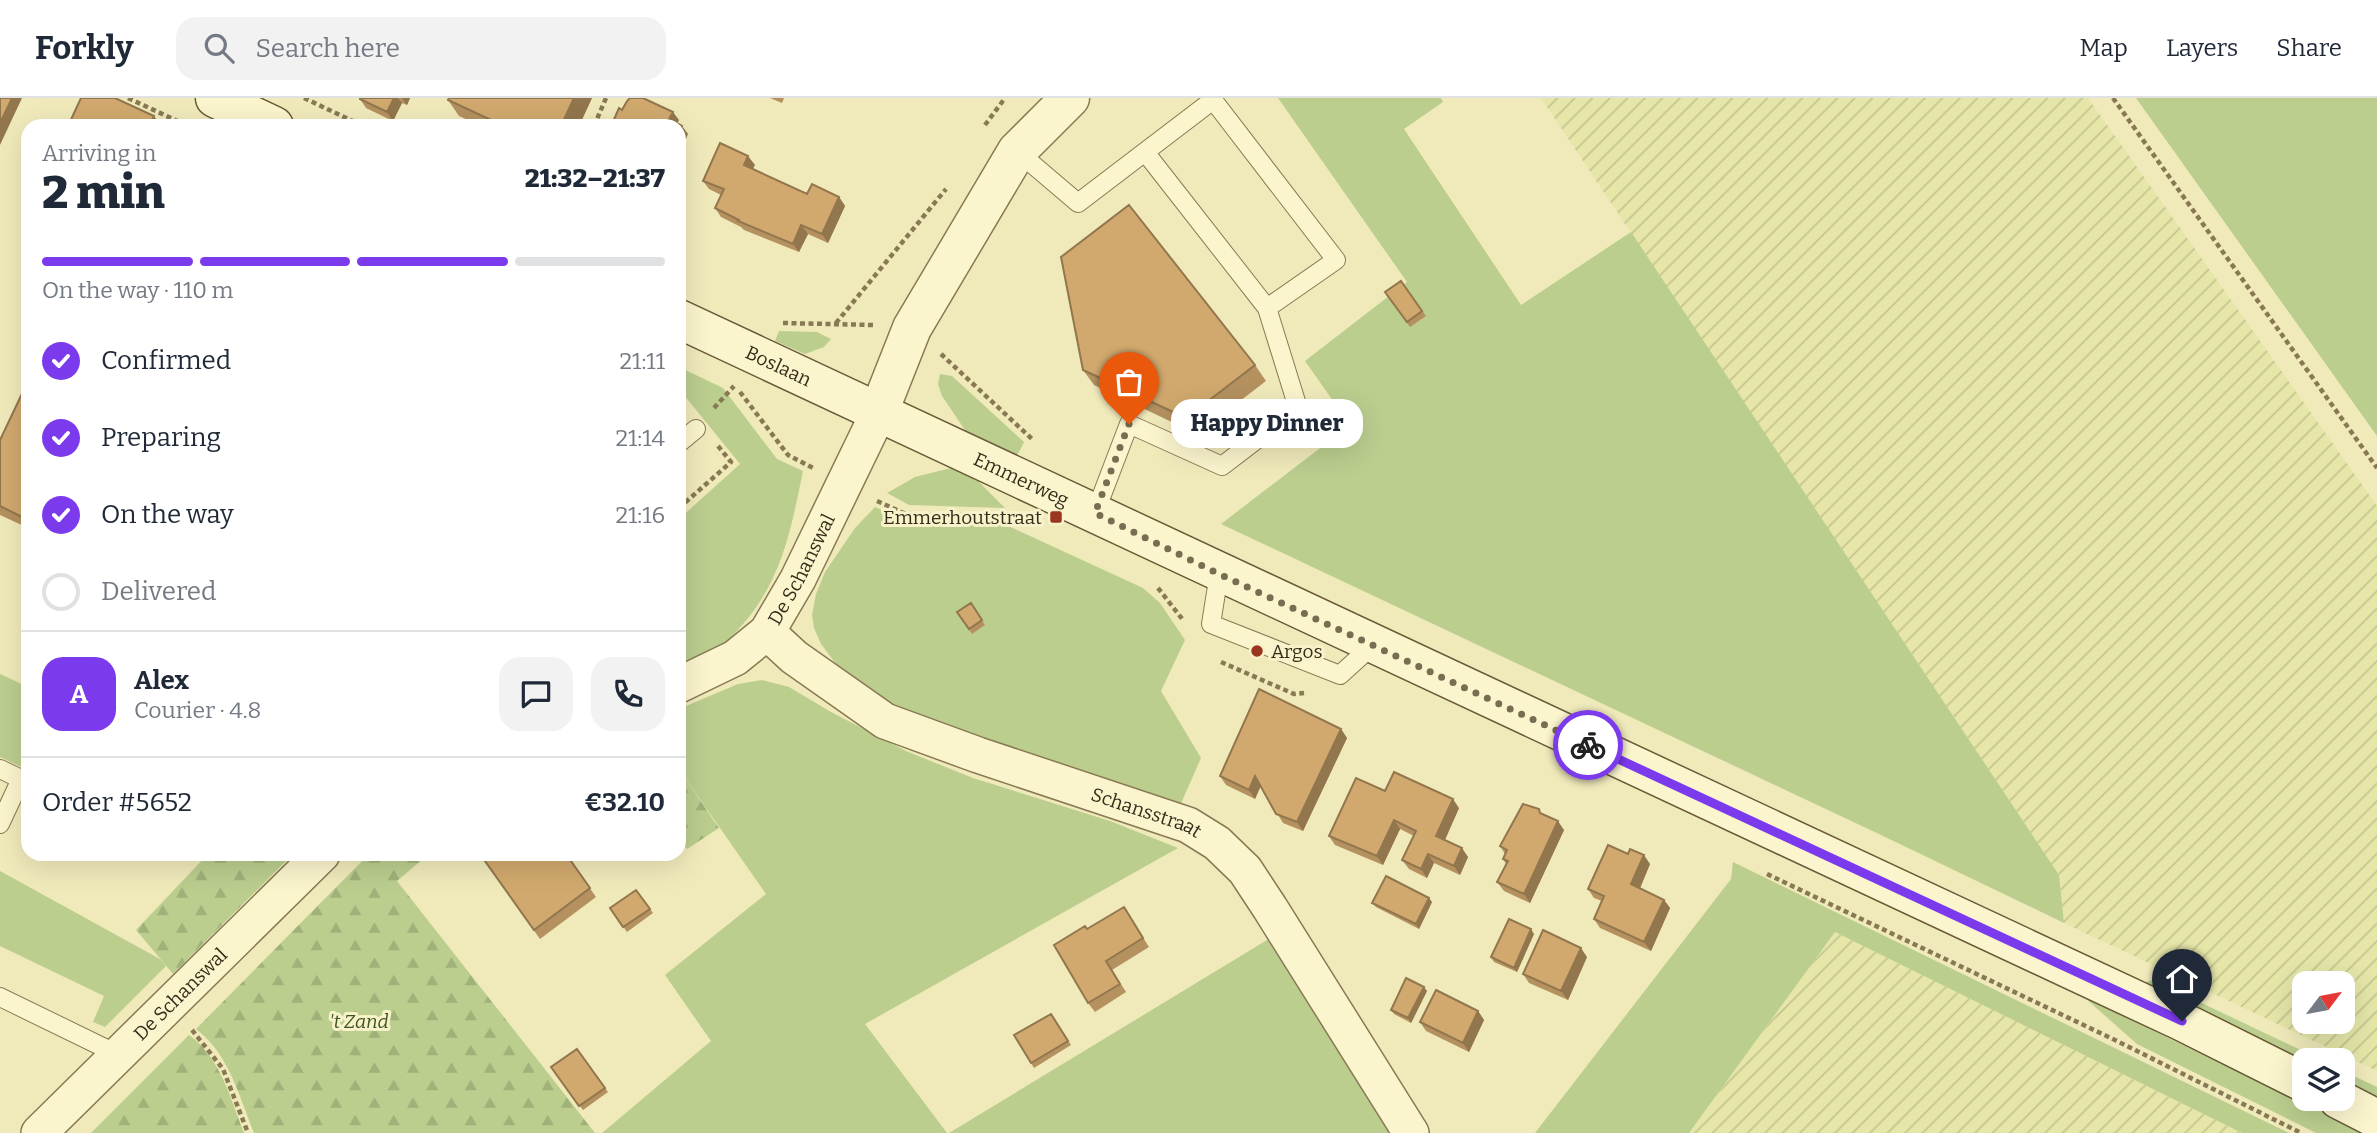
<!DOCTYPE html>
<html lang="en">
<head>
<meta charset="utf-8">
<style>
  :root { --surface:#fff; --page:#f2f2f3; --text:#1f2937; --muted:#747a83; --line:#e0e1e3; --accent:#7c3aed }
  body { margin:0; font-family:Bitter,serif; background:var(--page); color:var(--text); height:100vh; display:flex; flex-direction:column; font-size:26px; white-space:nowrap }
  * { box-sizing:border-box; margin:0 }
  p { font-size:23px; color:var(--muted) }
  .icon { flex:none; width:38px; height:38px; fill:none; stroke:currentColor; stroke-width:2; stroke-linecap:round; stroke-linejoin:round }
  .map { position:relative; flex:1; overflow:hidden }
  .panel { position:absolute; left:21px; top:21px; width:665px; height:742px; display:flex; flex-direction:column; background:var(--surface); border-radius:21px; box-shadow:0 7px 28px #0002 }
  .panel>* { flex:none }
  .needle { width:46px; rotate:58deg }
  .buttons { position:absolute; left:2292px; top:873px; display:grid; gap:14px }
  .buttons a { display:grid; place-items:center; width:63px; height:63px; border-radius:14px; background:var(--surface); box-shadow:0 7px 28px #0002; font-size:35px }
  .pin { position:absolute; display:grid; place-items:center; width:60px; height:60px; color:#fff; margin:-72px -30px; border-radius:50% 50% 50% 0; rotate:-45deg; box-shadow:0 0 7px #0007 }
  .pin .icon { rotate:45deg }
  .courier { position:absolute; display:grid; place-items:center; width:70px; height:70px; margin:-35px; border:5px solid #7c3aed; border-radius:50%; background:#fff; color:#222; box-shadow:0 2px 9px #0007 }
  .bubble { position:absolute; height:49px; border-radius:21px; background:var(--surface); box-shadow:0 7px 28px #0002; font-size:23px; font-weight:800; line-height:49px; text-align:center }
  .overview em { font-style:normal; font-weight:800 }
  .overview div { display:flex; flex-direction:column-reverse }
  .overview { display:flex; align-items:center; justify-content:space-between; height:119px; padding:0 21px }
  h1 { font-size:46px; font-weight:800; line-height:52px }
  .bar { display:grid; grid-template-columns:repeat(4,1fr); gap:10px 7px; align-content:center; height:84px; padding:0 21px }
  .bar i { height:9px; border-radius:5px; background:var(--line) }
  .bar .current { background:var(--accent) }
  .bar p { grid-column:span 4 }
  .line { display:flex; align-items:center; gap:18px; padding:0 21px; border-top:2px solid var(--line) }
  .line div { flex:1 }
  .round { display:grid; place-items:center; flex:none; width:74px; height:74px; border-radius:21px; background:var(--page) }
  ol { padding:0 21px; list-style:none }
  li { display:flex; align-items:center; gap:21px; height:77px }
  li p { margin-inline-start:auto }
  li .icon { padding:7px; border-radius:50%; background:var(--accent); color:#fff; stroke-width:4 }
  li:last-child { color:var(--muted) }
  li i { width:38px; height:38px; border:4px solid var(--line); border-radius:50% }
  header { display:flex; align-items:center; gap:42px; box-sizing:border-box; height:98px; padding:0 35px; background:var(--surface); border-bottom:2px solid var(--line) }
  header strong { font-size:33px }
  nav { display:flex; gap:38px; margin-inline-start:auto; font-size:24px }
  .search { width:490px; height:63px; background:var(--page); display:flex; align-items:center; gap:18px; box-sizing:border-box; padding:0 24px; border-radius:21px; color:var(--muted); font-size:26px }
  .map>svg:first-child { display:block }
  .farmland { fill:url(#farmland-furrows); fill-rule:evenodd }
  .green { fill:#bbce8e }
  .forest { fill:url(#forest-firs) }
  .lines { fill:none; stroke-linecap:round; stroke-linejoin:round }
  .service-casing { stroke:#887954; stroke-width:20 }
  .minor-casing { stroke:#887954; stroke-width:38 }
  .tertiary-casing { stroke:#887954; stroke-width:41 }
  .secondary-casing { stroke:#695937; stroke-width:41 }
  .path { stroke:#887954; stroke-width:4.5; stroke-dasharray:5 3.5; stroke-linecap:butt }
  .service { stroke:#fbf5ce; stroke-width:18 }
  .minor { stroke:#fbf5ce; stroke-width:35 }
  .tertiary { stroke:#fbf5ce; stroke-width:38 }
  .secondary { stroke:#fbf5ce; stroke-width:38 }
  .wall { fill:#b4915f }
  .shaded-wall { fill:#92764d }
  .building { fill:#d1a96e; stroke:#92764d; stroke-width:2 }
  .done { stroke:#776e52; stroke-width:7; stroke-dasharray:0 12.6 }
  .route { stroke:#7c3aed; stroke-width:9 }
  .poi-dot { fill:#9a3520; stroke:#f7f2ca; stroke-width:2.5 }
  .labels { text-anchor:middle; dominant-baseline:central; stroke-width:6; stroke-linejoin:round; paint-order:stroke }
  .street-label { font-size:19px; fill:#362c1a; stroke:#f7f2ca }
  .poi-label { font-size:19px; fill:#362c1a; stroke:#f7f2ca; text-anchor:end }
  .park-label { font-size:19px; font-style:italic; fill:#3d541f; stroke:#f7f2ca }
</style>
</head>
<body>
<header>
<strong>Forkly</strong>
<div class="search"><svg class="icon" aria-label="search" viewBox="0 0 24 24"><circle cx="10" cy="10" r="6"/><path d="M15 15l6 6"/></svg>Search here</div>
<nav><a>Map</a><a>Layers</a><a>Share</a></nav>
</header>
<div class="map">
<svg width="2377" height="1035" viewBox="0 0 2377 1035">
  <defs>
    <pattern id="farmland-furrows" width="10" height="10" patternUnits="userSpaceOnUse" patternTransform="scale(1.75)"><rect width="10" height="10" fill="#e5e6a8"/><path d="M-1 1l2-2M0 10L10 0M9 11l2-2" fill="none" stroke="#c5c590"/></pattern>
    <pattern id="forest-firs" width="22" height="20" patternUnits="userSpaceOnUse" patternTransform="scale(1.75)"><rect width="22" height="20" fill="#bbce8e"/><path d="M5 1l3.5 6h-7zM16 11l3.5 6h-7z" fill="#a1b17a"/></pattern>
  </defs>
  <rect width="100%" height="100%" fill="#f0eabb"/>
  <path class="farmland" d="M1541,0H2088L2377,408V973L2064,825L2059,777ZM2305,886H2343V924H2305Z
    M1835,834L2242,1035H1689Z"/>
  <path class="green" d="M1278,0H1441L1443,4L1404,31L1521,207L1631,134L2059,777L2064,825L1881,737L1221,426L1350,327L1305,263L1407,184Z
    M2136,0H2377V338Z
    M779,233L817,234L831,241L824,249L805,256L775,243Z
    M679,269L723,290L777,361L803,373C790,437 780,491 731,539C717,553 696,561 679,569V421L740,366L679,291Z
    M940,276L952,278L1024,344L1017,358L967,335L942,298L938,286Z
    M955,369L971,376L1005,410L909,407L887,395L915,379Z
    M875,409L908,424L1004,426L1143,490L1160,505L1185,542L1161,593L1201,660L1179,710L913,622L839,570L821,546L814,530L812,517L816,496L825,474L855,430Z
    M0,576L28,589V672L0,659Z
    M762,582L789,589L831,614L906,653L973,680L1110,723L1178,750L865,926L947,1035H602L711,943L665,877L766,796L679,671V611L738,586Z
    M1733,764L2289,1035H2242L1835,834L1689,1035H1535L1731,781Z
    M0,773L160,861L166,868L105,929L93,924L104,898L0,848Z
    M1272,839L1394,1035H949Z
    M2153,882L2322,962H2305V965L2139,886Z
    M2085,900L2366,1035H2316L2137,946Z
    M2343,973L2377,989V1002L2343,985Z"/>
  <path class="forest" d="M679,671L719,730L687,751L679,740Z
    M208,756H293L173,876L136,832Z
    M369,756H429L397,783L595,1035H254C239,998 229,956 196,931Z
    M189,937C220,958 231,1002 244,1035H91Z"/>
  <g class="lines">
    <defs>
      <path id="service" d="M1017,53L1078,105L1213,2L1336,162L1267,210
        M679,345L696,331
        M1095,415L1129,326L1222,368L1298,310L1267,210L1145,54
        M1219,476L1211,526L1340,577L1374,546
        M0,671L21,681L0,726
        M0,899L117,956"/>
      <g id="minor">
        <path id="s1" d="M767,534L794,559L885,623L978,657L1188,727L1217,745L1245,772L1270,810L1411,1035"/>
        <path id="s2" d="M679,587L735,560L767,534L798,481L878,316"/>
        <path id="s3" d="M39,1035L322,756"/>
      </g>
      <path id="tertiary" d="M878,316L912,230L1017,53L1070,0"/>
      <g id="secondary">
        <path d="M215,0L274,28"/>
        <path id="s4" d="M679,221L2181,923L2305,985"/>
        <path d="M2338,1001L2377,1021"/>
      </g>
    </defs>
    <use href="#service" class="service-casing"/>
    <use href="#minor" class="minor-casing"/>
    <use href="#tertiary" class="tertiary-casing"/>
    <use href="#secondary" class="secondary-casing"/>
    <path class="path" d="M128,0L188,28
      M304,0L363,28
      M2113,0L2377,370
      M985,27L1005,0
      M594,28L606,0
      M783,225L873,227
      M836,225L946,91
      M941,256L1032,341
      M740,294L788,357L813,370
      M714,310L734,288
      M877,403L906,416L1005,418
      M679,410L731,364L718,348
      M1158,490L1183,522
      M1221,564L1294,596L1304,595
      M1767,776L2115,942L2301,1035
      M192,932L223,971L248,1035"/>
    <use href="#service" class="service"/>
    <use href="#minor" class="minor"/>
    <use href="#tertiary" class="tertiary"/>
    <use href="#secondary" class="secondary"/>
  </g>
  <path class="wall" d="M360,0H410L407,7L402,5L393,23L366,10L360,1Z
    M449,0H592L579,28H481L459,18L448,2Z
    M770,0H784L782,5Z
    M755,67L752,71L807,96L839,99L845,108L828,145L808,136L799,154L744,132L741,129L721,119L715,110L721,97L709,91L703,83Z
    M1401,183L1426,218L1410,229L1385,194Z
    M1255,267L1266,283L1197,336L1094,287L1083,272Z
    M28,283V430L0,417V342Z
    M971,505L985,527L972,536L957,514Z
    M1341,631L1347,640L1303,733L1283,725L1261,688L1255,701L1226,687L1220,678Z
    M1385,693L1459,710L1445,742L1468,759L1460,777L1434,765L1427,780L1409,771L1402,762L1414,738L1400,731L1383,767L1335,747L1329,738Z
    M1543,716L1564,732L1530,805L1504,793L1497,784L1506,766L1503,761L1505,756L1500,748Z
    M480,756H566L596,799L540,841Z
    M1650,766L1640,790L1664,802L1670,810L1651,853L1600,830L1594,821L1602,803L1594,800L1588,791Z
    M636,792L653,815L627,834L610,810Z
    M1432,804L1419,831L1376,809L1372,805Z
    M1124,809L1149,849L1112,872L1126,894L1095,914L1088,905L1087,831Z
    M1534,836L1517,874L1494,864L1491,859Z
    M1587,859L1568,902L1529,885L1523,876Z
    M1427,893L1411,925L1394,916L1391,912Z
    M1478,913L1484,922L1469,954L1426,933L1420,924Z
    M1051,916L1071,947L1034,970L1014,937Z
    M577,951L608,994L583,1012L551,969Z"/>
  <path class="shaded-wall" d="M12,0H22L0,47V25Z
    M394,0H398L402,5L393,23L387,14Z
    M402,0H410L407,7Z
    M574,0H592L579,28H561Z
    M673,14L679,22L676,28L669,21Z
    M154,18L160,27L159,28H149Z
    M682,28L688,36L679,57V35Z
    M748,58L755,67L750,76L744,67Z
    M839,99L845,108L828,145L822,136Z
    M801,127L808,136L799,154L793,146Z
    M1341,631L1347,640L1303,733L1297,724Z
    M1255,678L1261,687L1255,701L1249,692Z
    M1453,701L1459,710L1443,746L1436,738Z
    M1394,722L1400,731L1383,767L1377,758Z
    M1558,723L1564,732L1530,805L1524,796Z
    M1462,750L1468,759L1460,777L1454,768Z
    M1428,756L1434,765L1427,780L1421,771Z
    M1644,757L1650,766L1638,795L1631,786Z
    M1429,800L1432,804L1419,831L1416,826Z
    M1664,802L1670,810L1651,853L1644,844Z
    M1531,831L1534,836L1517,874L1514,870Z
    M1581,850L1587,859L1568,902L1561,893Z
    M1424,889L1427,893L1411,925L1408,920Z
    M1478,913L1484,922L1469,954L1463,945Z"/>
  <path class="building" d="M0,0H12L0,25Z
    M81,0H115L154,18L149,28H68Z
    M360,0H394L387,14L360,1Z
    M449,0H574L561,28H504L448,2Z
    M630,0H643L673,14L669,21L682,28L679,35V28H611L619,10L622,12L627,3Z
    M720,45L748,58L744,67L807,96L812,86L839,99L822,136L801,127L793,146L738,123L739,122L715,110L724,91L703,83Z
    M1129,107L1255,267L1186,320L1083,272L1061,159Z
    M1401,183L1422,213L1407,224L1385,194Z
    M28,283V422L0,408V342Z
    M971,505L982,522L969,531L957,514Z
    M1259,591L1341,631L1297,724L1276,716L1255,678L1249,692L1220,678Z
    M1394,674L1453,701L1436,738L1462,750L1454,768L1428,756L1421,771L1402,762L1416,733L1394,722L1377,758L1329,738L1356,680L1385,693Z
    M1523,706L1539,711L1540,715L1558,723L1524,796L1497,784L1508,763L1503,761L1507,752L1500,748Z
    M1608,747L1628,756L1630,751L1644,757L1631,786L1664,802L1644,844L1594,821L1604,798L1588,791Z
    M480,756H566L590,790L534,832Z
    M1386,778L1429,800L1416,826L1372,805Z
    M636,792L650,811L623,829L610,810Z
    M1124,809L1143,840L1106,863L1120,886L1088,905L1054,847L1085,828L1087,831Z
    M1509,821L1531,831L1514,870L1491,859Z
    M1543,832L1581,850L1561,893L1523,876Z
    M1406,880L1424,889L1408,920L1391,912Z
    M1436,892L1478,913L1463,945L1420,924Z
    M1051,916L1068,943L1031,965L1014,937Z
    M577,951L605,990L579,1008L551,969Z"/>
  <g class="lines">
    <path class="done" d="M1129,326L1095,415L1219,476L1588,647"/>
    <path class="route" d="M1588,647L2182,923"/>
  </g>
  <g class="poi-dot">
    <rect x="1049" y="412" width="14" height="14" rx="3.5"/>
    <circle cx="1257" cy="553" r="7"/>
  </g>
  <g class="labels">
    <g class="street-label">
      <text stroke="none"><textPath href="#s4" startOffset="110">Boslaan</textPath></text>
      <text stroke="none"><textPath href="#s4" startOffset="378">Emmerweg</textPath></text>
      <text stroke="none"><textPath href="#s2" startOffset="175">De Schanswal</textPath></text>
      <text stroke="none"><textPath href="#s1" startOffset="425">Schansstraat</textPath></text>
      <text stroke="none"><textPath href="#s3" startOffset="198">De Schanswal</textPath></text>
    </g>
    <g class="poi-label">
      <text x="1042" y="419">Emmerhoutstraat</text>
      <text x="1271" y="553" text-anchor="start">Argos</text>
    </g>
    <g class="park-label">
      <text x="359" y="923">'t Zand</text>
    </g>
  </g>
</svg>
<div class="buttons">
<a><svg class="needle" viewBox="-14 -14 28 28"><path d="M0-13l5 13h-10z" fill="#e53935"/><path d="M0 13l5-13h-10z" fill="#747a83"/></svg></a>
<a><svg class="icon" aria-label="layers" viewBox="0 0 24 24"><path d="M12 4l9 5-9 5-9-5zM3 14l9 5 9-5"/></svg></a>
</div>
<div class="pin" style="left:1129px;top:326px;background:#ea580c"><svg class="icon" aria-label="bag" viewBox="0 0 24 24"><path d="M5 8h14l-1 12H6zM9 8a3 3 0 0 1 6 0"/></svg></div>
<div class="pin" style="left:2182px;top:923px;background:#1f2937"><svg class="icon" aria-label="home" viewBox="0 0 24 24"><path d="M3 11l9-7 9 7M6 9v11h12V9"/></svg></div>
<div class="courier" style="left:1588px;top:647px"><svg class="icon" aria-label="bike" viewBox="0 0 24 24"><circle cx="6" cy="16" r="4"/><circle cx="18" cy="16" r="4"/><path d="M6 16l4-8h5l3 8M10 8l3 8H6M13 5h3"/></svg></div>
<div class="bubble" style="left:1171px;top:301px;width:192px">Happy Dinner</div>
<section class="panel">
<div class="overview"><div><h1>2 min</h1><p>Arriving in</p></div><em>21:32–21:37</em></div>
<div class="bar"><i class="current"></i><i class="current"></i><i class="current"></i><i></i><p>On the way · 110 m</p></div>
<ol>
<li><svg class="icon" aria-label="check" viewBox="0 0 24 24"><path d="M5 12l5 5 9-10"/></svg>Confirmed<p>21:11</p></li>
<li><svg class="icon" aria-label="check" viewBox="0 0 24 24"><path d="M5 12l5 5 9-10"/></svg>Preparing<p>21:14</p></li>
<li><svg class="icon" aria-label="check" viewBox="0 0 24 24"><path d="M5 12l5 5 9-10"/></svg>On the way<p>21:16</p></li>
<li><i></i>Delivered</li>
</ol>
<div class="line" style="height:126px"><b class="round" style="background:var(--accent);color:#fff">A</b><div><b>Alex</b><p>Courier · 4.8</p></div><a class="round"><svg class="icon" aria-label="chat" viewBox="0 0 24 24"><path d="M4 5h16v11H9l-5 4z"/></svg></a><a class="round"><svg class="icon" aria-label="phone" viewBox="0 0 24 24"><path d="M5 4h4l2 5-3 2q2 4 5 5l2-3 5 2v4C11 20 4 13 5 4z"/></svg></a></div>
<div class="line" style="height:91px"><div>Order #5652</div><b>€32.10</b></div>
</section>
</div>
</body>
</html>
